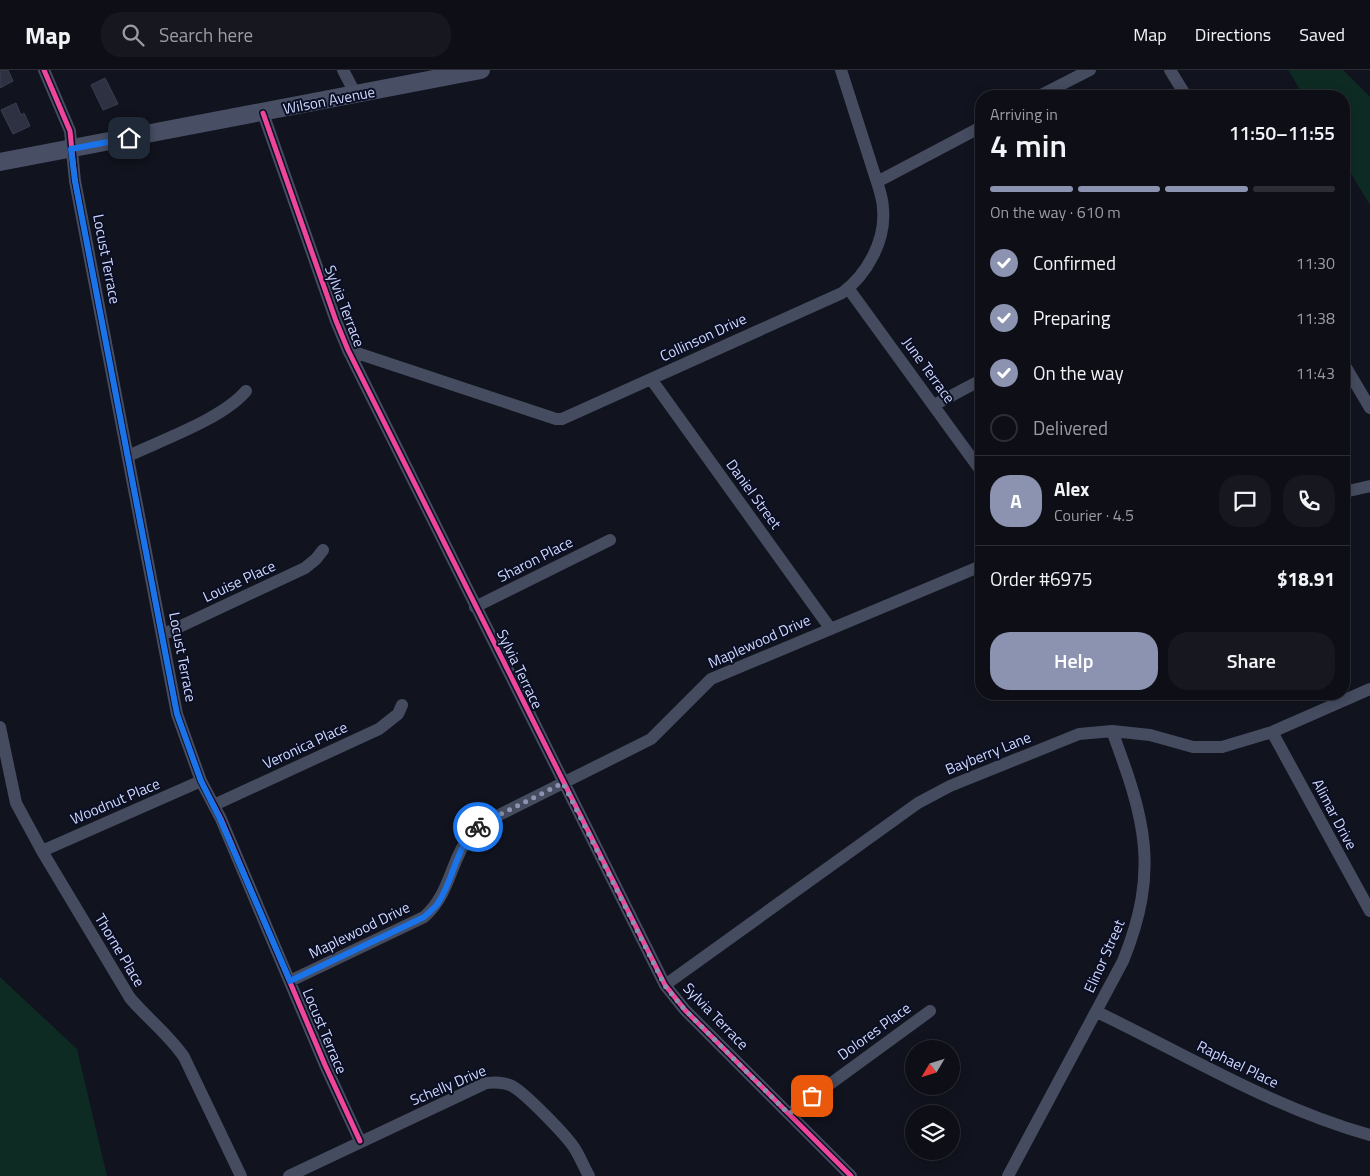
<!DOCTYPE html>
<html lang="en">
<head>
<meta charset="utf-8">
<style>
  :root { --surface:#0d0e16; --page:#16171f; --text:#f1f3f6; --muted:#9a9ca1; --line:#2d2e35; --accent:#8c93b0 }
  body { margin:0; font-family:"Titillium Web",sans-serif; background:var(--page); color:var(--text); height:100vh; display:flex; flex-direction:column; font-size:19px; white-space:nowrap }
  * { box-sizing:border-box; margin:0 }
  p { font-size:16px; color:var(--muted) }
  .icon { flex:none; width:28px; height:28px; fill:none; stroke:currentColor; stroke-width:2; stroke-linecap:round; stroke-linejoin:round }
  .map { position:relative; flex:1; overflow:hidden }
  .details { position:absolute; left:975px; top:20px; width:375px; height:610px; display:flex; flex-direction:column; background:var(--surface); border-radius:20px; box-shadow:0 2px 12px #0003,0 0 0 1px var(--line) }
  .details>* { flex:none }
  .needle { width:32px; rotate:232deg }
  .fabs { position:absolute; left:905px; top:970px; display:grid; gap:10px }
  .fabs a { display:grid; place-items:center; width:55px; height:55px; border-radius:50%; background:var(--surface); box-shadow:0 2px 12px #0003,0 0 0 1px var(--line); font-size:25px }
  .pin { position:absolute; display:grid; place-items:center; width:42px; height:42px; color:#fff; margin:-21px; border-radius:10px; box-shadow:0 2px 8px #0006 }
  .courier { position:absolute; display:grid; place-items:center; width:50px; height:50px; margin:-25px; border:4px solid #1a73e8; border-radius:50%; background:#fff; color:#222; box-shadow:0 1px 6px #0007 }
  .summary em { font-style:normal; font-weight:600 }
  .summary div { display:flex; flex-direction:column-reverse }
  .summary { display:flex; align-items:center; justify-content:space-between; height:85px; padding:0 15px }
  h1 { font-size:32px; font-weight:600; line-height:38px }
  .bar { display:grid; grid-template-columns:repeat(4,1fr); gap:8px 5px; align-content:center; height:60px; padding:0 15px }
  .bar i { height:6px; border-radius:4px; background:var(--line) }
  .bar .current { background:var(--accent) }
  .bar p { grid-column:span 4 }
  .line { display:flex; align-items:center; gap:12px; padding:0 15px; border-top:1px solid var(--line) }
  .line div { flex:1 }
  .round { display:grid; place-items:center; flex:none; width:52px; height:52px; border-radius:20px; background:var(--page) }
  ol { padding:0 15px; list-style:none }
  li { display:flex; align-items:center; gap:15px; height:55px }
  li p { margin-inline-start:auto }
  li .icon { padding:5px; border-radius:50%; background:var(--accent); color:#fff; stroke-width:4 }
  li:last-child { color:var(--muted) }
  li i { width:28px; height:28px; border:2px solid var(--line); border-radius:50% }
  .action { display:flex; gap:10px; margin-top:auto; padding:10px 15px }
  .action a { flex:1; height:58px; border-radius:20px; background:var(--accent); color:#fff; font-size:20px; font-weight:600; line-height:58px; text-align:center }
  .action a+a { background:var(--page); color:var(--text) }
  header { display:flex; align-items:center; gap:30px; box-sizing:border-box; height:70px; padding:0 25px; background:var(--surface); border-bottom:1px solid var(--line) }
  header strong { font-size:24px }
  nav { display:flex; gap:28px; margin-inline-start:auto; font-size:18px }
  .search { width:350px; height:45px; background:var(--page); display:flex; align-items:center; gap:12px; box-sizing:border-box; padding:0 18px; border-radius:20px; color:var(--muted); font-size:19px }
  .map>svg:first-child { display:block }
  .green { fill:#0e2b23 }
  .building { fill:#2e3141; stroke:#3a3e53 }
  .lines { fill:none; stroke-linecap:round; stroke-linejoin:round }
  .street { stroke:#454c60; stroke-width:12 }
  .secondary { stroke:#484f65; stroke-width:18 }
  .cycleway-casing { stroke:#0b0f24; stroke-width:8 }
  .cycleway { stroke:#ed469a; stroke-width:5 }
  .done { stroke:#8c93b0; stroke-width:5; stroke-dasharray:0 9 }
  .route { stroke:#1a73e8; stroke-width:6 }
  .labels { text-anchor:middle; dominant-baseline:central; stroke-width:4; stroke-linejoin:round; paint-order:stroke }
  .street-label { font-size:15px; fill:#cfd8ff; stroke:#0b0f24 }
</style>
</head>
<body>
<header>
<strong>Map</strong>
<div class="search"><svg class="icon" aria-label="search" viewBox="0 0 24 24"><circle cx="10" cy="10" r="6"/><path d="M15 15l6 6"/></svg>Search here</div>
<nav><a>Map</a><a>Directions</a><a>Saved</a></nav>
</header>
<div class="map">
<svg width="1370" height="1106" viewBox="0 0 1370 1106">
  <rect width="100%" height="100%" fill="#11131e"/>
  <path class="green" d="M1288,0H1343L1370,27V135L1344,92V26H1304Z
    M0,907L77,979L107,1106H0Z"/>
  <path class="building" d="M0,0H8L13,11L0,18Z
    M105,8L118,34L103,40L91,15Z
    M16,33L21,45L24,43L30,56L13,64L1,40Z"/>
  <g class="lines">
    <path class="street" d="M44,0L70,61L75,111L177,644L201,711L221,749L325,995L360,1071
      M343,0L356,25
      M1170,0L1186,26
      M1039,26L1090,0
      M263,43L336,251L348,280L665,915L685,940L851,1106
      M877,112L981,57
      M848,218L981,401
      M348,280L556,349H562L842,223C867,205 886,170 883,139C883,130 880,121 877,112L841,0
      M1344,294L1370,338
      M651,309L830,558
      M934,335L981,310
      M128,386C162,370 222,349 246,321
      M1344,422L1370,416
      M475,537L610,470
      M162,565L305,498L316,489L323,480
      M0,657L16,733L42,781L130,928C148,949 169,965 184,987L241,1106
      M1272,662L1370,841
      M214,735L379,659L398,644L402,635
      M42,781L201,711
      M290,911L424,847C451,823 450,791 470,765C475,758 482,754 489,750L651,669L711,609L981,496
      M665,915L918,733L950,716L1079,664L1112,661L1150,665L1193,677H1222L1272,662L1370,619
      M1097,942C1187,985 1273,1038 1370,1065
      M789,1044L930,941
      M289,1106L486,1013C496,1012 503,1012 512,1016C525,1023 567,1066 575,1079C580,1087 584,1097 589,1106
      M1008,1106L1123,891C1160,800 1145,749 1112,661"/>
    <path class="secondary" d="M0,92L481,0"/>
    <defs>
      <path id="cycleway" d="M44,0L70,61L75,111L177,644L201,711L221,749L325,995L360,1071
        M263,43L336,251L348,280L665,915L685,940L851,1106"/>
    </defs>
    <use href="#cycleway" class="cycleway-casing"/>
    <use href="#cycleway" class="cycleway"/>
  </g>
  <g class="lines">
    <path class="done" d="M478,757L489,750L563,713L665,916L685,940L789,1044L812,1026"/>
    <path class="route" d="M129,68L71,79L75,111L167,592L177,644L201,711L220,749L290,911L424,847C429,842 435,838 438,833C454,809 456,776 478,757"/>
  </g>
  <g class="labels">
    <g class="street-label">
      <text transform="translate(329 30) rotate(-11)">Wilson Avenue</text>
      <text transform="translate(107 189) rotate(79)">Locust Terrace</text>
      <text transform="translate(345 236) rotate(69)">Sylvia Terrace</text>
      <text transform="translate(703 267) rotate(-25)">Collinson Drive</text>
      <text transform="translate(929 300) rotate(54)">June Terrace</text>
      <text transform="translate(754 424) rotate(54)">Daniel Street</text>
      <text transform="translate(535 489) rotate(-27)">Sharon Place</text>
      <text transform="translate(239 511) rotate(-25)">Louise Place</text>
      <text transform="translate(759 571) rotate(-24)">Maplewood Drive</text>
      <text transform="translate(183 587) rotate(79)">Locust Terrace</text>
      <text transform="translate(520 599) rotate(64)">Sylvia Terrace</text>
      <text transform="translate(305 675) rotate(-25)">Veronica Place</text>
      <text transform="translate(988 683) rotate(-22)">Bayberry Lane</text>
      <text transform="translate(115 731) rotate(-23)">Woodnut Place</text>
      <text transform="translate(1335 744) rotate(62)">Alimar Drive</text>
      <text transform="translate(359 860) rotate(-26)">Maplewood Drive</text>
      <text transform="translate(120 880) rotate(59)">Thorne Place</text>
      <text transform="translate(1104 886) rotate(-66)">Elinor Street</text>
      <text transform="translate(716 946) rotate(46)">Sylvia Terrace</text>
      <text transform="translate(325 961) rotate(67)">Locust Terrace</text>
      <text transform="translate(874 961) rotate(-36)">Dolores Place</text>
      <text transform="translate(1238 994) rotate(26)">Raphael Place</text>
      <text transform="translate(448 1015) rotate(-23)">Schelly Drive</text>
    </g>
  </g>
</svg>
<div class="fabs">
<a><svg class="needle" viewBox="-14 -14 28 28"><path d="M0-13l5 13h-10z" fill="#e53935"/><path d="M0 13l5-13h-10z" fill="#9a9ca1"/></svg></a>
<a><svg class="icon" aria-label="layers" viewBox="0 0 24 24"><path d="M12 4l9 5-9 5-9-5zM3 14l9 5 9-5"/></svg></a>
</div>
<div class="pin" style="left:812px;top:1026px;background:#ea580c"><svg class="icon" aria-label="bag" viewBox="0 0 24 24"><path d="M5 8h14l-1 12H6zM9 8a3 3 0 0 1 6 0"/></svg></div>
<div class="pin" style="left:129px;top:68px;background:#1f2937"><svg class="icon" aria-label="home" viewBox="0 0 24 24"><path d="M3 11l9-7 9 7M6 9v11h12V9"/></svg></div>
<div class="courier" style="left:478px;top:757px"><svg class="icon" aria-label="bike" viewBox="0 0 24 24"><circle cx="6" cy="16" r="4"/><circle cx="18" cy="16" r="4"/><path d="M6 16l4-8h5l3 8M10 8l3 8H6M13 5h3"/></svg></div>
<section class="details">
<div class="summary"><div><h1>4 min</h1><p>Arriving in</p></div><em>11:50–11:55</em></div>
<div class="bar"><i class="current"></i><i class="current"></i><i class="current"></i><i></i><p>On the way · 610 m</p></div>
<ol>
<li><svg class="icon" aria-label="check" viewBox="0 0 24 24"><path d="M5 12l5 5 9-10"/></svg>Confirmed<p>11:30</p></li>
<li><svg class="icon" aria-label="check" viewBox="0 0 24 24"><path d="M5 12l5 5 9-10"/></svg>Preparing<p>11:38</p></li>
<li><svg class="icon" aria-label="check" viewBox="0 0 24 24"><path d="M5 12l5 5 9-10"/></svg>On the way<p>11:43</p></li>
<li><i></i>Delivered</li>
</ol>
<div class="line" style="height:90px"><b class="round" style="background:var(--accent);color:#fff">A</b><div><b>Alex</b><p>Courier · 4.5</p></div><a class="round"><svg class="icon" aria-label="chat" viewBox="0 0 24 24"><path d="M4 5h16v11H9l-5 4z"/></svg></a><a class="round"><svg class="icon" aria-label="phone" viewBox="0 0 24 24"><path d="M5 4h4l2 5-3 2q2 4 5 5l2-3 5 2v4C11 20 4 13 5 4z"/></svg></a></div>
<div class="line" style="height:65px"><div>Order #6975</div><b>$18.91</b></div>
<div class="action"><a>Help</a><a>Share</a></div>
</section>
</div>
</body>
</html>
